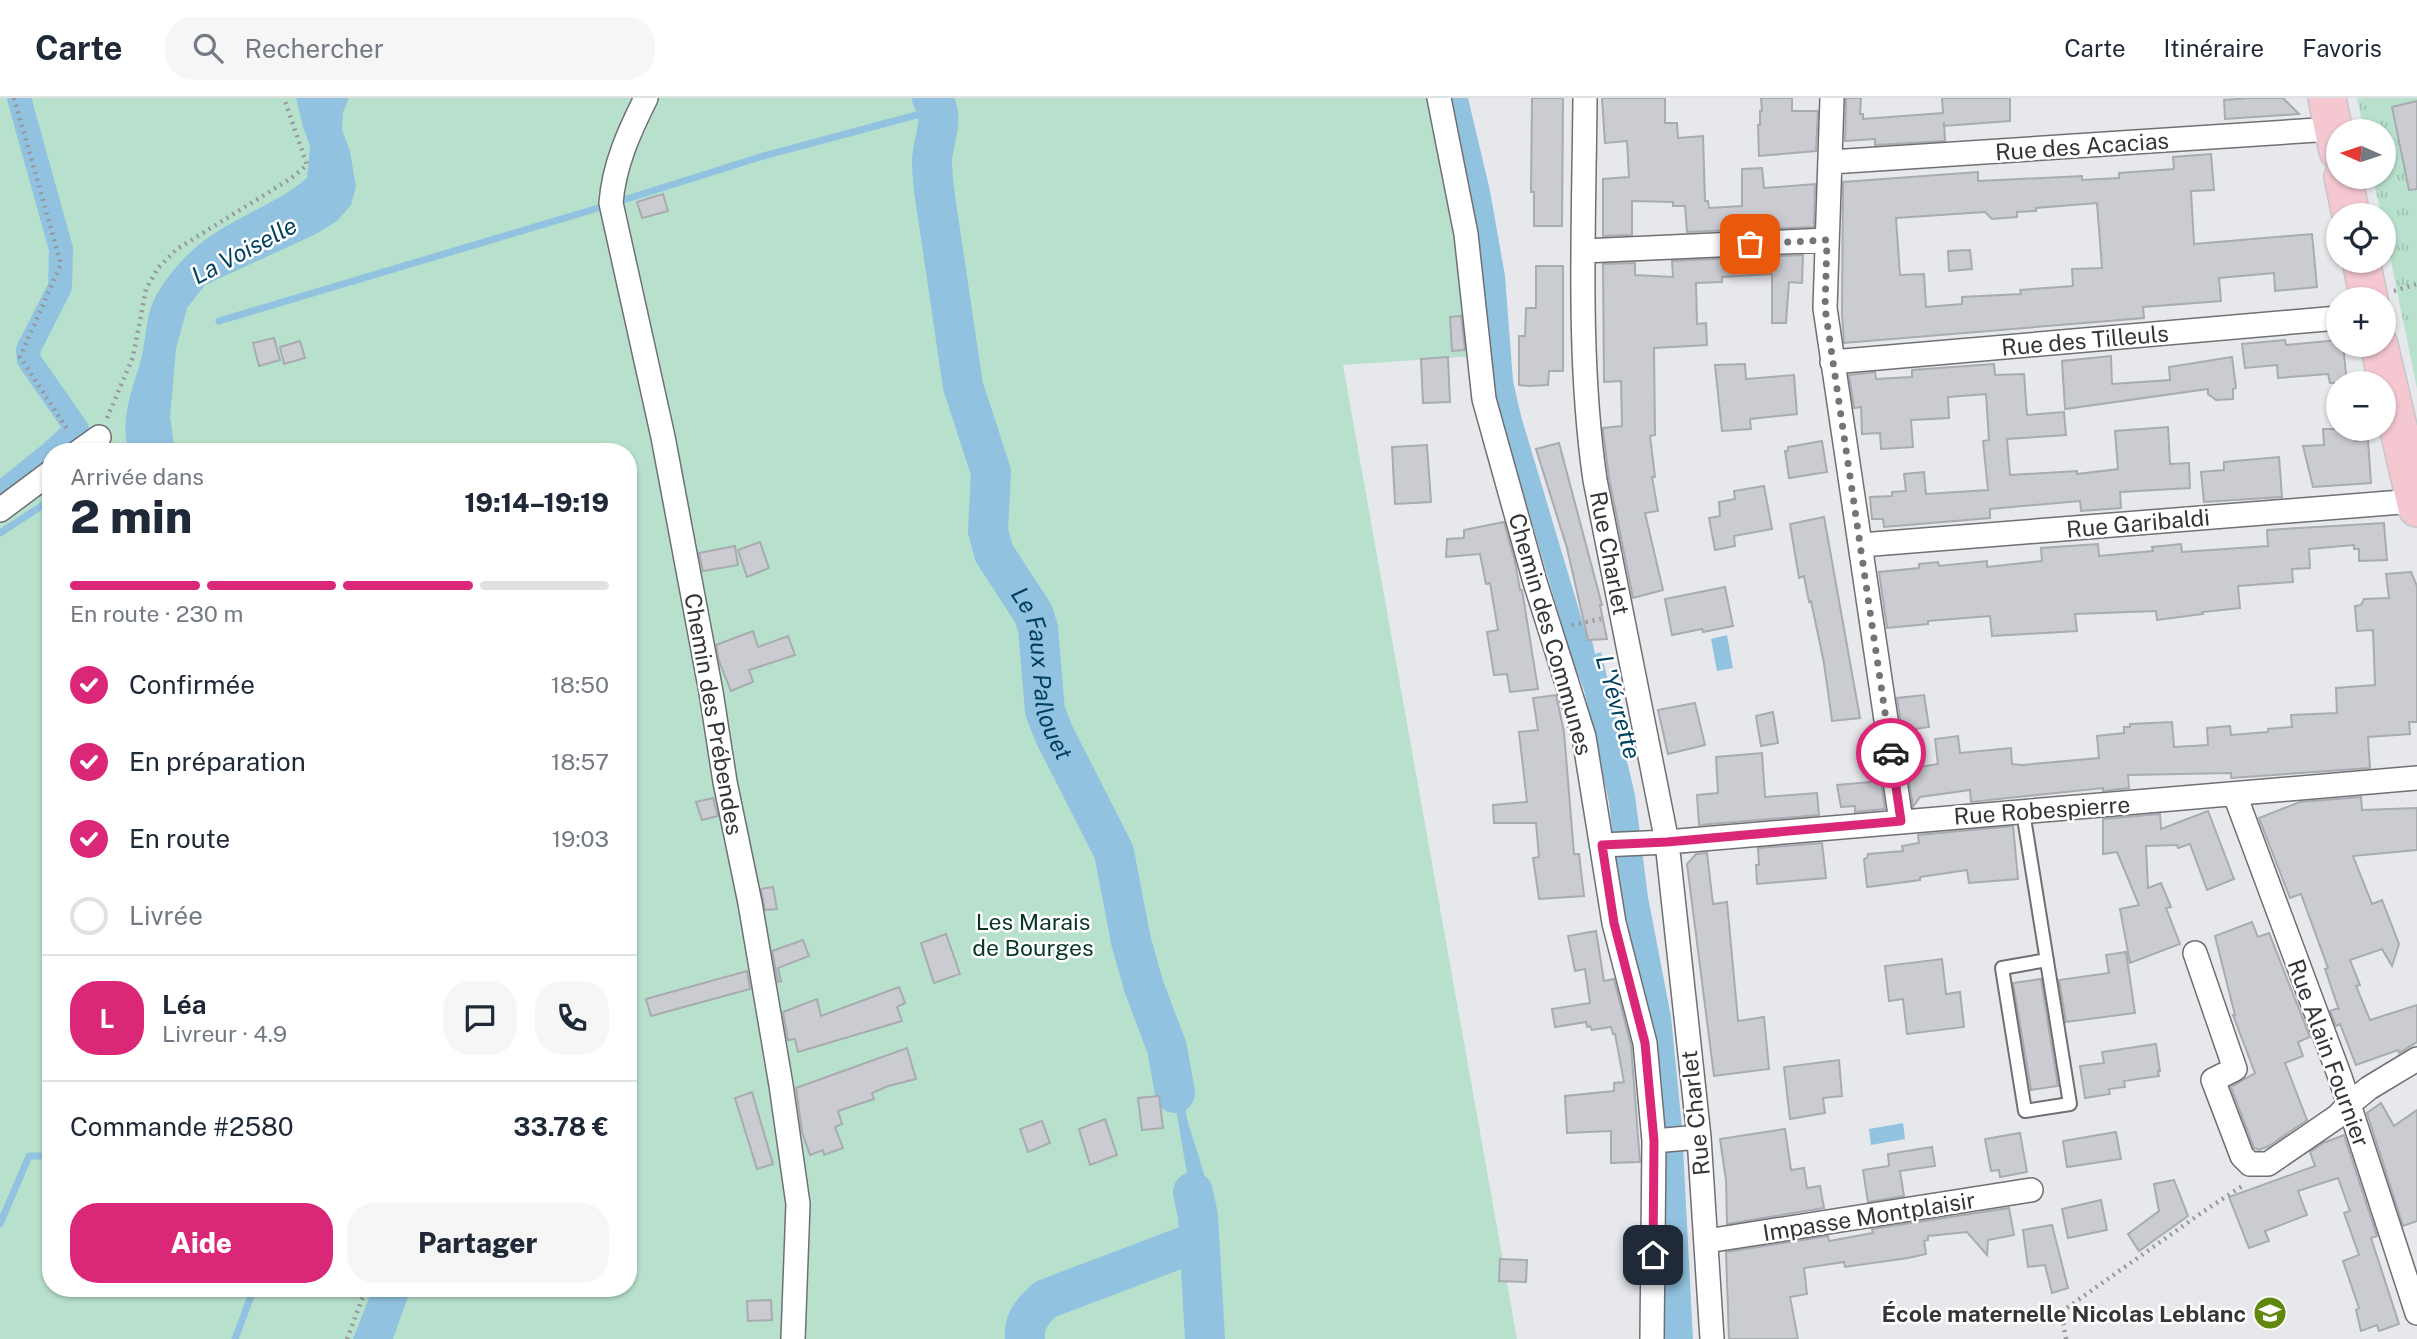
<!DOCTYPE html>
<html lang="fr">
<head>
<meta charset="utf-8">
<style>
  :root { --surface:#fff; --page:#f6f6f7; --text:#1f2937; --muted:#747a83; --line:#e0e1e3; --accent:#db2777 }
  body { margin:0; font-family:"Public Sans",sans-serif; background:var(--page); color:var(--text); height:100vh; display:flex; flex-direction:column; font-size:26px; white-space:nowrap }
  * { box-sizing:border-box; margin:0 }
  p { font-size:23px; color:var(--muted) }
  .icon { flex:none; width:38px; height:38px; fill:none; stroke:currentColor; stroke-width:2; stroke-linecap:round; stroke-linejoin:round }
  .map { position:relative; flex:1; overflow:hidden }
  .drawer { position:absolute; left:42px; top:345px; width:595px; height:854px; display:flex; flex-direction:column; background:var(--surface); border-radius:28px; box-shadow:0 2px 5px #0004 }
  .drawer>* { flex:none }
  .needle { width:46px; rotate:273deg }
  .buttons { position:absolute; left:2326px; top:21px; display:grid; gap:14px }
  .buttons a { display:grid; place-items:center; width:70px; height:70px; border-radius:50%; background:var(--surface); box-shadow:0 2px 5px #0004; font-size:35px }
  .pin { position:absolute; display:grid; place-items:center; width:60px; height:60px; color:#fff; margin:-30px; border-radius:14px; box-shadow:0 4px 10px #0006 }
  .courier { position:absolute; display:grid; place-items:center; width:70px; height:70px; margin:-35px; border:5px solid #db2777; border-radius:50%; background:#fff; color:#222; box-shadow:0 2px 9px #0007 }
  .overview em { font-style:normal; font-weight:800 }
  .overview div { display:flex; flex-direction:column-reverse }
  .overview { display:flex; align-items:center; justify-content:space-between; height:119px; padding:0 28px }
  h1 { font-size:46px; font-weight:800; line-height:52px }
  .bar { display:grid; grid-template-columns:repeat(4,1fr); gap:10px 7px; align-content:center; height:84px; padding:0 28px }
  .bar i { height:9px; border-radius:5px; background:var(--line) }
  .bar .active { background:var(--accent) }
  .bar p { grid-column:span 4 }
  .line { display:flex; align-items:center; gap:18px; padding:0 28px; border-top:2px solid var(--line) }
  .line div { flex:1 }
  .round { display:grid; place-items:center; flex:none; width:74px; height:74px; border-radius:28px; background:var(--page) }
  ol { padding:0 28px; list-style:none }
  li { display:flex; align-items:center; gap:21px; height:77px }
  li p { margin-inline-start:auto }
  li .icon { padding:7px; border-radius:50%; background:var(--accent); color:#fff; stroke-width:4 }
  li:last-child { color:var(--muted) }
  li i { width:38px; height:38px; border:4px solid var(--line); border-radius:50% }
  .cta { display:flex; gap:14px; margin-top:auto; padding:14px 28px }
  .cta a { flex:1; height:80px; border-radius:28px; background:var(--accent); color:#fff; font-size:28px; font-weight:800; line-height:80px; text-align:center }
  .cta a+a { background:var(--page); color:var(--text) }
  header { display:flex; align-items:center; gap:42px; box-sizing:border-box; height:98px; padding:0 35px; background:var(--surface); border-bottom:2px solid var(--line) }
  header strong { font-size:33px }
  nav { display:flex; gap:38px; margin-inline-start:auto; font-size:24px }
  .search { width:490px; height:63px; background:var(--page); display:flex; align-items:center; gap:18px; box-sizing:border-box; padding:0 24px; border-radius:28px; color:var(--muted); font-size:26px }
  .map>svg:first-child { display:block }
  .grass { fill:url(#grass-tufts) }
  .garden { fill:#b8e1cd; fill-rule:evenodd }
  .water { fill:#91c2e0 }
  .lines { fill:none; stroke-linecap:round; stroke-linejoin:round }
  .stream { stroke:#91c2e0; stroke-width:7 }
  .canal { stroke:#91c2e0; stroke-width:24 }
  .river { stroke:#91c2e0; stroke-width:40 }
  .building { fill:#caccd1; stroke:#a8abaf; stroke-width:2; fill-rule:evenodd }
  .lane-casing { stroke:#6e7074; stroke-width:16 }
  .street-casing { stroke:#6e7074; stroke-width:26 }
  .primary-casing { stroke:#c6c6c7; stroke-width:40 }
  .path { stroke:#96979a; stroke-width:4.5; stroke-dasharray:2 5; stroke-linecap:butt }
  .lane { stroke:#fff; stroke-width:12 }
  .street { stroke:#fff; stroke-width:23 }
  .primary { stroke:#f4c7d1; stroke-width:37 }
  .done { stroke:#737476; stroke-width:7; stroke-dasharray:0 12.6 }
  .route { stroke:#db2777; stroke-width:9 }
  .labels { text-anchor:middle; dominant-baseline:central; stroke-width:5; stroke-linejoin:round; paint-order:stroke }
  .street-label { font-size:23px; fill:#353537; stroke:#fff }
  .park-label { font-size:23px; fill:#073625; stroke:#fff }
  .poi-label { font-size:23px; font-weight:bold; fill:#353537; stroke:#fff; text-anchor:end }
  .water-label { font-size:24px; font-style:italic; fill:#00415f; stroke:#fff }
</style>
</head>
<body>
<header>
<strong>Carte</strong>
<div class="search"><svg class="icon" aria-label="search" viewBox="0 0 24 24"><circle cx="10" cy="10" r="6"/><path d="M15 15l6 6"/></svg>Rechercher</div>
<nav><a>Carte</a><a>Itinéraire</a><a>Favoris</a></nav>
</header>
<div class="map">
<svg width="2417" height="1241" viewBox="0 0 2417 1241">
  <defs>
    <pattern id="grass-tufts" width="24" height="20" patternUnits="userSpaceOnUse" patternTransform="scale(1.75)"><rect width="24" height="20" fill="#b8e1cd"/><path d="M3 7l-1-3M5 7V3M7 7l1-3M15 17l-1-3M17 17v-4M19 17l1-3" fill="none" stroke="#9fc2b1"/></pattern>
  </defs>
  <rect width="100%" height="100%" fill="#e6e8ec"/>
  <path class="grass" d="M2357,0H2417V291L2384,129V117H2381L2373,79H2384V33H2364Z"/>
  <path class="garden" d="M0,0H1457L1501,244L1490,257L1343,267L1517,1241H0ZM51,354H628V1190H51Z"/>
  <path class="water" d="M296,0H349L343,14L342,32L350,53L356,89L351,107L337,123L316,136L205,187L187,210L176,251L170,319L175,353H129C119,325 132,292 140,265C146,245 145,220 154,202C167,176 190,151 215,135C245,115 279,104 307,80L310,48L303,29Z
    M1451,0H1468L1490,93L1505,178L1513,283L1521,318L1588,542H1592L1595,556L1601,554L1635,697L1648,799L1671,919L1682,1030L1693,1241H1661L1655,945L1618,788L1609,704L1584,592L1571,558L1496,302L1478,137L1458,54Z
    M947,7L945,45L947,78L975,283L1001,372L1002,388L998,435L1003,447L1016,466L1044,500L1050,520L1057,611L1061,623L1122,740L1139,825L1154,885L1171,925L1187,1021L1204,1076L1208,1096L1211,1136V1241H1205L1200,1151L1162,930L1130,844L1112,741L1047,622L1038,522L990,445V376L961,282L940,109L932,12Z
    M1727,537L1733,570L1717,573L1711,541Z
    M1903,1025L1905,1041L1871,1047L1869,1031Z
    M373,1190H411L393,1241H353Z"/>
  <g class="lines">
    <path class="stream" d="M617,104L760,59L939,11
      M219,223L605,108
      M0,435L51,402
      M0,1126L29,1058H51
      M235,1241L254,1190"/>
    <path class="canal" d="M19,0L61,151L60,189L28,252L29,262L77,331L52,354
      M0,396L51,355"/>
    <g class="river">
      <path id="s1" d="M932,0C946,21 933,40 932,62C932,72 933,82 934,92L963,288L991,374L988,433L994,455L1033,515L1038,530L1045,613L1054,636L1114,754L1131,843L1144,889L1167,950L1175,995"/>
      <path d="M1193,1094L1198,1118L1205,1241"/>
      <path d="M1025,1241C1023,1223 1033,1212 1046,1201L1199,1143"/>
    </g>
  </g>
  <path class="building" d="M1532,0H1563L1562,128H1534V94H1531Z
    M1602,0H1665V25H1677L1678,40L1703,38L1705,103H1708L1709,110L1742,108V71L1762,70L1764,90L1815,86L1814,129L1687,134L1685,108H1673V104L1632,103V137L1603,138V81L1629,79L1627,43L1605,45Z
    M1761,0H1792V13H1818L1816,53L1759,58L1758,27H1760V13H1762Z
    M1846,0H1861L1860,16H1863V21L1943,15L1942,0H2010V23L1944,28V24L1945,43L1875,47V41L1845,43Z
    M2249,0H2283L2299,16L2225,21L2224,2Z
    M2417,3V91L2409,92L2392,9Z
    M2211,56L2214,92L2191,93L2194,146L2312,136L2317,189L2275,193L2274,175L2219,180L2221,203L2143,209L2144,220L1844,245L1842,216L1843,84L1978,74V83L2082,78V82L2119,80V75L2174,71L2173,59ZM2097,105L2102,170L2072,171L2073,188L2020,192L2021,196L1962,199V206L1926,209L1924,176L1900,177L1896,120L1985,114L1992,121L2017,119V114L2036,113V110Z
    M663,96L668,113L642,120L637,104Z
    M1970,152L1972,171L1949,173L1948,153Z
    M1803,157L1802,185L1789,184L1786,225H1772V176L1722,179V184L1696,185L1697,226L1706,225L1707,247L1654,250L1655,337L1650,338L1655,379H1652L1658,413L1645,415L1663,492L1633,500L1609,380L1603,334V330L1622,328L1621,283L1604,284L1603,166L1635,165V177L1673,179L1672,163Z
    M1536,168H1563V273H1549L1548,287L1529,288L1519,287V238H1525L1526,210H1536Z
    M1461,218L1465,252L1452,253L1450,219Z
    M274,240L280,262L259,268L253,245Z
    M2285,242L2286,247L2338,242V247H2343L2347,285H2330L2328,276L2278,280L2277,267L2245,270L2242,246Z
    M300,243L305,260L284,266L280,249Z
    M2111,258L2112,286L2170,282L2169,269L2232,259L2236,290L2233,291V301L2216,302L2208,296V291L2065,311L2062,263Z
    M1448,259L1450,304L1423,305L1421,261Z
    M1745,266L1746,281L1794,277L1797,316L1750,321L1751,331L1722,333L1715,267Z
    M1994,266L1995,277L2024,276L2027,317L2064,314L2066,337L2007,341L2010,377L2077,373V376L2118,371L2115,333L2168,329L2170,366L2189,365L2190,390L2120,394L2121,410L2081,413L2080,403L1990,411V420L1884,429L1883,421H1872L1870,399L1892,398V394L1906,393L1904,376L1924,374L1926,396L1988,392L1983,343L1989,342L1986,296L1948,299L1949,320L1911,322L1913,349L1881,351L1880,335L1862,336L1861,309L1854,310L1849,277L1875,274L1876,281L1912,279V272Z
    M2323,331H2354L2355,343L2368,342L2371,385L2313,389L2303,348L2324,347Z
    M1822,343L1827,374L1789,380L1785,353H1788V349Z
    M1559,345L1602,507H1600L1607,541L1588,542L1567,450L1536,351Z
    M1427,347L1431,404L1395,406L1392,349Z
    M2279,359L2282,399L2204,404L2201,374L2224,372V364Z
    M1764,388L1772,431L1734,438L1735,448L1715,452L1709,420L1720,418L1719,404L1735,401L1734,393Z
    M1824,419L1860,620L1832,623L1824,565L1811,503L1809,504L1804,478L1799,480L1790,426Z
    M1504,424L1515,464L1520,492H1522L1538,591L1510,594L1507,576L1494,577L1487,534L1498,532L1490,485L1486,486L1480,456L1446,459L1447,441L1464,440V432Z
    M2384,425L2387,462L2359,463V451H2354V447L2309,451L2310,470L2292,471L2293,484L2238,488L2240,510L2202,514L2203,516L2157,522L2156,513L2075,516L2077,533L1992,538L1990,518L1928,523V526L1887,530L1879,474L1919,470V466L1938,464L1939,468L1987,463V469L2042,463L2041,450L2098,446L2099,458L2153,453L2152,449L2181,446L2182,454L2268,448L2267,432Z
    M760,444L769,470L747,479L738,452Z
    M735,448L738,467L703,473L699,455Z
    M2411,474L2417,488V624H2409L2410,636L2368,639L2370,670L2231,680V675L2128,677L2129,690L2103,693V690L1971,704L1970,692L1920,699L1913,709L1907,671L1938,666L1935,641L1958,638L1960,655L2011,650L2012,666L2022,667L2099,660L2097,638L2124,635V629H2130V626L2172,624L2174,649L2208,647L2207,630L2230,628L2231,637L2268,634V631L2292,629L2291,617L2337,615L2336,590L2375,587L2373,532L2357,533L2355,508L2361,507L2364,501L2389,500L2386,476Z
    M1725,489L1733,528L1703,534L1702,531L1672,537L1665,501Z
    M753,533L758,549L788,538L795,557L749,572L753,584L731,593L719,563L716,547Z
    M1556,597L1564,634L1574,756H1579L1584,798L1539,801L1533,760L1539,759L1536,725H1494L1493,707L1527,704L1519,634L1538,632L1533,600Z
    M1924,597L1929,629L1902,633L1897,600Z
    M1695,605L1705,647L1668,656L1658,612Z
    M1773,614L1778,645L1761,648L1756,618Z
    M1762,655L1765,699L1817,695L1819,717L1699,727L1697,697L1718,695L1716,659Z
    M1881,683L1885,711L1855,714V708L1841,709L1837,687Z
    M2361,699L2362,712L2417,710V752L2353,758L2372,806L2382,802L2399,846L2392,868L2382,851L2350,862L2360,887L2356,888L2370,922L2417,907V944L2399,955L2398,952L2356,967L2340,926L2336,928L2330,913L2338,910L2339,912L2325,871L2328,870L2301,796L2290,800L2259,720L2300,704Z
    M713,700L718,718L702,722L696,704Z
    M2208,713L2234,781L2207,792L2190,746L2178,750L2177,747L2146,748L2148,790L2161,785L2171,809L2166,810L2180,846L2130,865L2120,811L2139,807L2117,754L2103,756V721L2160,716L2161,731Z
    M2013,728L2018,781L1969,785L1967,772L1920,779V782L1867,789L1864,761L1867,760L1868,756L1903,753L1902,748L1919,745L1918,737Z
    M1822,745L1826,780L1757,786L1756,767H1759L1758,750Z
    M1707,755L1713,806L1727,804L1738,923L1764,919L1769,971L1714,978L1687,766L1696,756Z
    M773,789L777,811L765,812L761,791Z
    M2252,824L2258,839L2269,835L2310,939L2298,944L2303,958L2285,965L2307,1022L2269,1048L2259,1052L2254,1050L2231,989L2255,975L2233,917H2235L2215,838Z
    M1596,833L1604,883L1614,881L1631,947L1640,1064L1611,1065V1033L1567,1035L1565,998L1614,993V985L1624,984L1615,936H1613L1611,929L1592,932L1590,928L1587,929L1586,924L1555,929L1552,911L1590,905L1585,871L1575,873L1568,838Z
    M946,836L960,876L934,885L921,845Z
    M803,842L809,858L778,870L781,883L778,884L772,853Z
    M2126,854L2135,915L2066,924L2059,882L2109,875L2106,857Z
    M1942,861L1946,896L1960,894L1964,929L1907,936L1903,901L1889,903L1885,868Z
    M747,873L750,891L651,918L646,901Z
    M2041,881L2058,988L2031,992L2013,885Z
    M899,889L905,905L897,909L902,923L798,954L795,941L788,942L783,914L817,901L821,918Z
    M2156,946L2160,973H2158L2159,978L2124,983L2125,989L2109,991L2110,996L2085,1000L2080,968L2104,965L2102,954Z
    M907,950L916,981L888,988L872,995L874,1001L838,1013L842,1026L835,1029L843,1050L824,1057L823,1052L810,1057L802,1034L796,990Z
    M1839,962L1842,998L1823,1000L1825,1015L1790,1021L1784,969Z
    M752,994L773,1066L757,1071L735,1000Z
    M1159,998L1163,1030L1142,1032L1138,1000Z
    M2381,1005L2394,1028L2417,1012V1123L2403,1128L2367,1015Z
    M1105,1021L1117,1057L1090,1067L1079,1031Z
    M1042,1023L1050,1045L1028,1054L1020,1031Z
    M1785,1031L1791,1072L1804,1070L1807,1090L1820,1088L1824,1110L1727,1126L1726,1082L1720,1041Z
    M2116,1034L2121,1061L2067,1069L2063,1043Z
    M2020,1035L2027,1074L2000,1079L1999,1072L1991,1073L1985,1041Z
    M2344,1037L2377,1138L2371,1140L2399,1226L2379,1233L2377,1227L2361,1233L2356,1212L2359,1210L2343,1163L2359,1157L2344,1115L2350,1113L2338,1080L2298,1093L2307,1117L2265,1133L2269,1143L2249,1150L2229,1099L2315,1068L2310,1054L2323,1045Z
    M1932,1049L1935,1068L1900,1073L1904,1098L1868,1104L1863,1072L1889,1068L1888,1056Z
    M2174,1082L2188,1118L2139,1153L2128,1136L2159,1113L2154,1086Z
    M2101,1102L2107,1132L2068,1140L2062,1111Z
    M2009,1110L2014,1137L1988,1142L1987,1157L1967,1134L1928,1138V1142L1924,1143L1926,1156L1908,1160L1845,1169L1844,1164L1804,1170L1807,1196L1790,1199L1798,1241H1729L1726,1154L1828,1138L1829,1143L1873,1135L1872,1131Z
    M2052,1127L2068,1190L2052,1195L2045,1167L2028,1169L2023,1132Z
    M1500,1161L1527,1162L1526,1184L1499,1183Z
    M771,1202L772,1222L748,1223L747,1203Z"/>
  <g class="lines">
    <defs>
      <path id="lane" d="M2023,714L2070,1006L2025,1013L2002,870L2047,862"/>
      <path id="street" d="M646,0C629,34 614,67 611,105L663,339L711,594L725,684L750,805L781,987L798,1106L793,1241
        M1439,0L1466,136L1484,301L1535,484L1584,639L1614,825L1645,945L1654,1043L1652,1241
        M1585,0C1584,125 1577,258 1595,382L1667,744L1699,1039L1712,1241
        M1832,0L1825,210L1901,723
        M1831,64L2333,31
        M1584,153L1827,142
        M1832,264L2338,220
        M78,354L99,339
        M0,412L51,374
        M1861,447L2414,403
        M2235,697L2340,979L2417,1215
        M1602,747L1667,744L2417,680
        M2195,855L2235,971L2213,982L2242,1058L2250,1066H2268L2338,1018L2348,1007L2369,990L2417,961
        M1654,1043L1699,1039
        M1707,1143L2031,1092"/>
      <path id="primary" d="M2327,0L2338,53
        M2343,79L2351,117
        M2361,163L2369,201
        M2379,247L2417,410"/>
    </defs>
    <use href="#lane" class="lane-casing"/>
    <use href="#street" class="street-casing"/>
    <use href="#primary" class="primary-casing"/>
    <path class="path" d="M14,0L61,166L20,259L69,334
      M2394,193L2417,186
      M107,320L133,259L146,191L158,170L177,151L290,81L307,67L284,0
      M1572,527L1601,521
      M347,1241L366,1190
      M2066,1241L2061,1214L2207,1111L2244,1087"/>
    <use href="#lane" class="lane"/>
    <use href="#street" class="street"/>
    <use href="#primary" class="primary"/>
  </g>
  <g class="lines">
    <path class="done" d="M1750,146L1827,142L1825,210L1891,655"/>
    <path class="route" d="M1653,1157L1654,1043L1645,945L1614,825L1602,747L1667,744L1901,723L1891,655"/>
  </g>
  <defs>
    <symbol id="school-disc" viewBox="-11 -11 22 22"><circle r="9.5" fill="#60870e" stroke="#fff"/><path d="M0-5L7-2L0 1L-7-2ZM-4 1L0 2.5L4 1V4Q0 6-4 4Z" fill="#fff"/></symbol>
  </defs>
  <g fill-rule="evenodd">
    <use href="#school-disc" x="2251" y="1196" width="38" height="38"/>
  </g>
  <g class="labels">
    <g class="street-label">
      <text transform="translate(2082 48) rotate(-4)">Rue des Acacias</text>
      <text transform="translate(2085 242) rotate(-5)">Rue des Tilleuls</text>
      <text transform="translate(2138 425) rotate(-5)">Rue Garibaldi</text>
      <text transform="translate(1610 455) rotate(79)">Rue Charlet</text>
      <text transform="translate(1551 536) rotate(74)">Chemin des Communes</text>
      <text transform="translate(714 616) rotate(80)">Chemin des Prébendes</text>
      <text transform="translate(2042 712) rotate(-4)">Rue Robespierre</text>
      <text transform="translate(2329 955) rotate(70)">Rue Alain Fournier</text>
      <text transform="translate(1695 1015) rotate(-96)">Rue Charlet</text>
      <text transform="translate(1869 1118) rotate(-9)">Impasse Montplaisir</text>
    </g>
    <g class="park-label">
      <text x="1033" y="823">Les Marais<tspan x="1033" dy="26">de Bourges</tspan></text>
    </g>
    <g class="poi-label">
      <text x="2246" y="1215">École maternelle Nicolas Leblanc</text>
    </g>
    <g class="water-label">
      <text transform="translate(244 152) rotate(-28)">La Voiselle</text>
      <text stroke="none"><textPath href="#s1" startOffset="597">Le Faux Pallouet</textPath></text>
      <text transform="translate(1619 609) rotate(74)">L'Yévrette</text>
    </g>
  </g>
</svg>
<div class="buttons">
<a><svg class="needle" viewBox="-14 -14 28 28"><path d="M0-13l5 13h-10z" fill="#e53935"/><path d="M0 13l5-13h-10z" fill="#747a83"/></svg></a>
<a><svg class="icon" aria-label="locate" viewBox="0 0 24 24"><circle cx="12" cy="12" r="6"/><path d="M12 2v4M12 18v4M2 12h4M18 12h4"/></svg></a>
<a>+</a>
<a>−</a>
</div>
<div class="pin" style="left:1750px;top:146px;background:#ea580c"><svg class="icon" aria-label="bag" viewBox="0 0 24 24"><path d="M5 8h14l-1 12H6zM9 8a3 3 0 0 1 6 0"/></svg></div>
<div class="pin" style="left:1653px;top:1157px;background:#1f2937"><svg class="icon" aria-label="home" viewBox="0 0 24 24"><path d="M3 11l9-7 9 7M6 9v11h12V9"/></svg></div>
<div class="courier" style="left:1891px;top:655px"><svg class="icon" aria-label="car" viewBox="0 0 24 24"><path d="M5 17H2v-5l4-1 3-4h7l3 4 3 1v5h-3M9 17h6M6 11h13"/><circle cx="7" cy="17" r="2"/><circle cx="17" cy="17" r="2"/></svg></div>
<section class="drawer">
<div class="overview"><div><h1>2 min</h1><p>Arrivée dans</p></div><em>19:14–19:19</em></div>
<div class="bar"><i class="active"></i><i class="active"></i><i class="active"></i><i></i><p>En route · 230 m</p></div>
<ol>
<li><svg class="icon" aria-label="check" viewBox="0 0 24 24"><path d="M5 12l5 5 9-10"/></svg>Confirmée<p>18:50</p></li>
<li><svg class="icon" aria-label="check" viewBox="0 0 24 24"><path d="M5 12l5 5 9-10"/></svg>En préparation<p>18:57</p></li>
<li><svg class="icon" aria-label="check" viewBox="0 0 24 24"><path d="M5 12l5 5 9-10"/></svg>En route<p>19:03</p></li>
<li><i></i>Livrée</li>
</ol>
<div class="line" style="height:126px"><b class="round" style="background:var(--accent);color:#fff">L</b><div><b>Léa</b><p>Livreur · 4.9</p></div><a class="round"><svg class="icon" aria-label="chat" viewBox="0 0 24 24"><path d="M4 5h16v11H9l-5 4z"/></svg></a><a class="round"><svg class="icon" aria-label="phone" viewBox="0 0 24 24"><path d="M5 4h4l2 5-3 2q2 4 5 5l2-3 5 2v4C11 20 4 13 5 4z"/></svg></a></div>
<div class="line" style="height:91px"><div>Commande #2580</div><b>33.78 €</b></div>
<div class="cta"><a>Aide</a><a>Partager</a></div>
</section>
</div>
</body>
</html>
